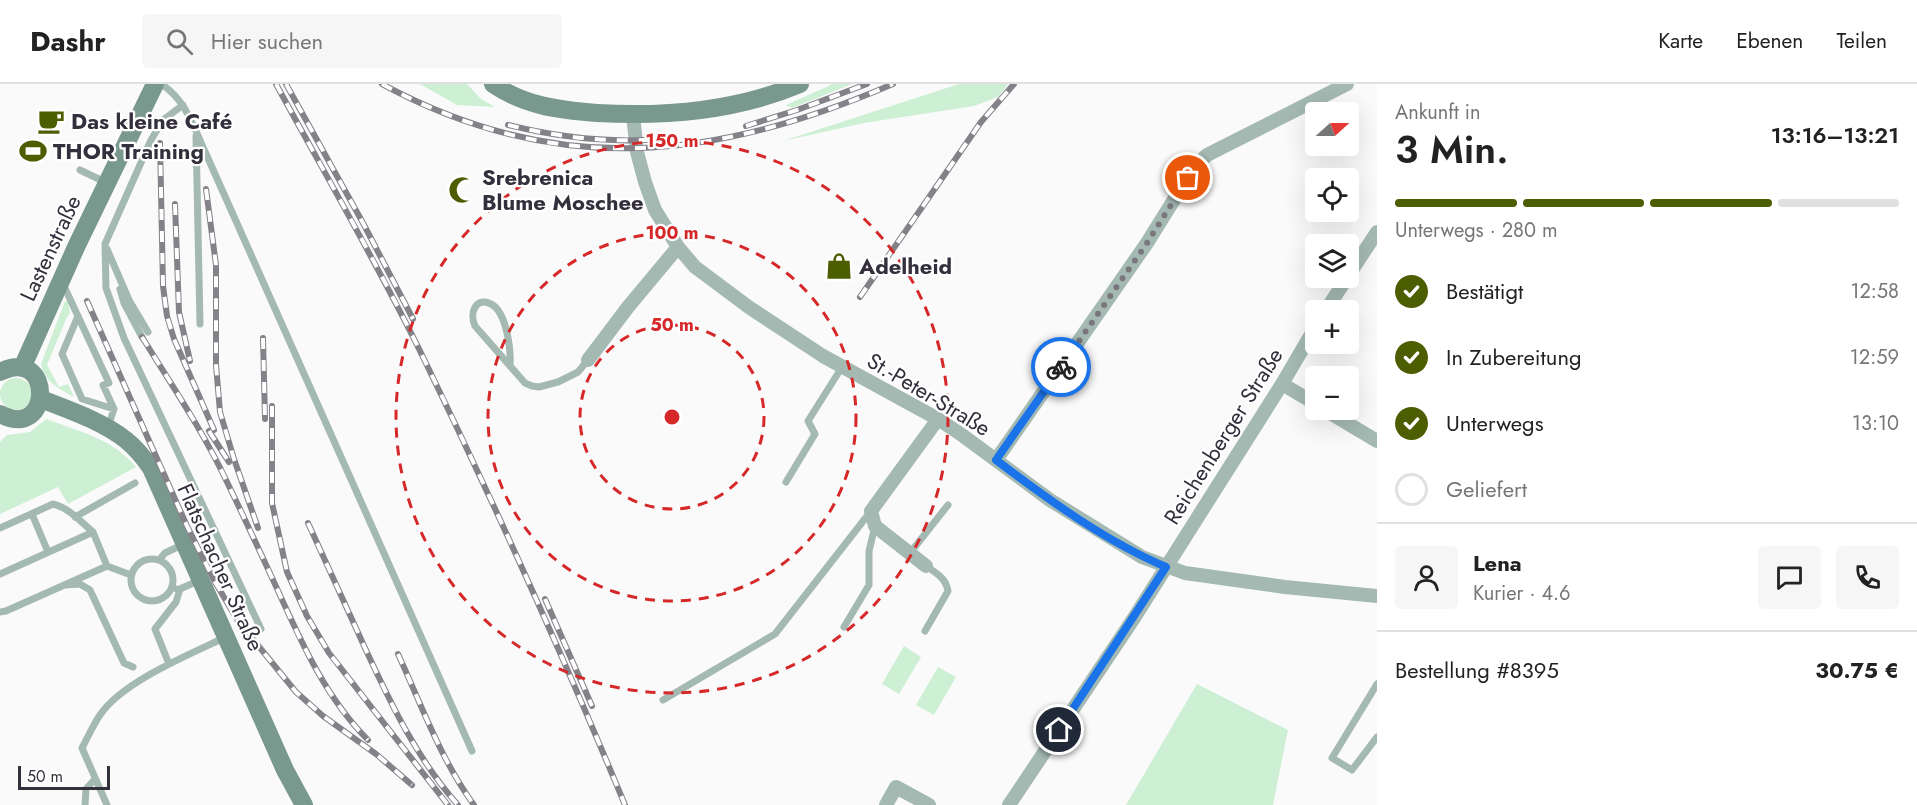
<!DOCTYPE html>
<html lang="de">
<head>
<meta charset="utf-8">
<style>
  :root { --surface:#fff; --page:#f6f6f6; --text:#222; --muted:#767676; --line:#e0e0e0; --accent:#4c5e01 }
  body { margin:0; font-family:Jost,sans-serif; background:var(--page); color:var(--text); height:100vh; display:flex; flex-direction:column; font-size:22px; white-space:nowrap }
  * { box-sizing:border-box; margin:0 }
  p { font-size:20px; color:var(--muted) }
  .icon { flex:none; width:33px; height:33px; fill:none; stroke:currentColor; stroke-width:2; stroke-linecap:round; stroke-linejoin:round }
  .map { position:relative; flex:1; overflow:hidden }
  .panel { display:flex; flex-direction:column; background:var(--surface); width:540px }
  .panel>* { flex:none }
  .needle { width:39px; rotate:69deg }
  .controls { position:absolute; left:1305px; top:18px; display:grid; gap:12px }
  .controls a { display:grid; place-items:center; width:54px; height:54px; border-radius:6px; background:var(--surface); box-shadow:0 6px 24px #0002; font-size:30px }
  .scale { position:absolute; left:18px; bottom:15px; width:92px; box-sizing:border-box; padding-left:6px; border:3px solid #342f3c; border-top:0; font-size:16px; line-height:21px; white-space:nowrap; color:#342f3c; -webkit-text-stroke:4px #fff; paint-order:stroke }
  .pin { position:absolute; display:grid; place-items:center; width:51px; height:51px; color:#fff; margin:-26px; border:3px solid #fff; border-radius:50%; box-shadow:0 2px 6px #0007 }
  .courier { position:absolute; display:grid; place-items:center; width:60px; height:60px; margin:-30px; border:4px solid #1a73e8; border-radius:50%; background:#fff; color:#222; box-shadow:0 2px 8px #0007 }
  .head em { font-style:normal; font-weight:600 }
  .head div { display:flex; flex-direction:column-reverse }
  .head { display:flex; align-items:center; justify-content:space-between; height:102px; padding:0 18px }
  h1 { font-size:39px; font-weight:600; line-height:45px }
  .bar { display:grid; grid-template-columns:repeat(4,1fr); gap:9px 6px; align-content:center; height:72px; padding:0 18px }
  .bar i { height:8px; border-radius:4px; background:var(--line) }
  .bar .selected { background:var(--accent) }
  .bar p { grid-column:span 4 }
  .line { display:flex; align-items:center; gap:15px; padding:0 18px; border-top:2px solid var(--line) }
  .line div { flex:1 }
  .round { display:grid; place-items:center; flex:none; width:63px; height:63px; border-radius:6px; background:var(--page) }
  ol { padding:0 18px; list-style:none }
  li { display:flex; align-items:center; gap:18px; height:66px }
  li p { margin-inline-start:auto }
  li .icon { padding:6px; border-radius:50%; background:var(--accent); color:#fff; stroke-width:4 }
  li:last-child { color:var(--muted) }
  li i { width:33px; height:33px; border:3px solid var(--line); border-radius:50% }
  header { display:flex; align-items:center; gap:36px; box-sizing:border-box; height:84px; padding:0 30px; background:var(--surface); border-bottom:2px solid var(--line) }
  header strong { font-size:28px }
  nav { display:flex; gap:33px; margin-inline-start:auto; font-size:21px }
  .search { width:420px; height:54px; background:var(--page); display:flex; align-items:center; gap:15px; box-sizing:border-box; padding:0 21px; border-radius:6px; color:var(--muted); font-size:22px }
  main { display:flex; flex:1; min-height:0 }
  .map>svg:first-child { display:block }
  .green { fill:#cdefd4 }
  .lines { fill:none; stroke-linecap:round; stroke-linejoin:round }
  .lane { stroke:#a4b9b2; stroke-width:7 }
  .street { stroke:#a4b9b2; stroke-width:14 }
  .secondary { stroke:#7a998e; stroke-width:18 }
  .rail-casing { stroke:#848189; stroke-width:6 }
  .rail { stroke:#fff; stroke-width:4; stroke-dasharray:11; stroke-linecap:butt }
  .done { stroke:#79767e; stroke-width:6; stroke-dasharray:0 10.8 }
  .route { stroke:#1a73e8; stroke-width:8 }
  .ring { fill:none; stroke:#d62828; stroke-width:3; stroke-dasharray:10 8 }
  .labels { text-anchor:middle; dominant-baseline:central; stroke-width:4.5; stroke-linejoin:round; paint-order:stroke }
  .poi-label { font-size:22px; font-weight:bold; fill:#342f3c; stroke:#fff; text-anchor:start }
  .street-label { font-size:22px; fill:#342f3c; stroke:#fff }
  .centre { fill:#d62828; stroke:#fff; stroke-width:3 }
  .ring-label { font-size:18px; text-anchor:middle; font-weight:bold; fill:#d62828; stroke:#fff; stroke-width:4.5; stroke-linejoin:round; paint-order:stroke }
</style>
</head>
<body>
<header>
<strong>Dashr</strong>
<div class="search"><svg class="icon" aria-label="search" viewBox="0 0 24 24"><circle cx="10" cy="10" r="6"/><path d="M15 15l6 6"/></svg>Hier suchen</div>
<nav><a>Karte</a><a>Ebenen</a><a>Teilen</a></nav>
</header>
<main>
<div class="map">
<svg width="1377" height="721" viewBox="0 0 1377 721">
  <rect width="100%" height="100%" fill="#fafafa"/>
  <path class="green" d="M420,0H467L481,15L495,23L457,21Z
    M833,0H852L792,24L786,21Z
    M959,0H1008L998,13L974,22L864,39L783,57Z
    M65,217L68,218L70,229L67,233L47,281L59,303L68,300L74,313C59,305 45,298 41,280Z
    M0 310a16 16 0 1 1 32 0a16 16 0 1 1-32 0Z
    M46,335C80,348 112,354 136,383L68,420L58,403L0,430V358L7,351L30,348Z
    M904,562L921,573L899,610L882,600Z
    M938,583L956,593L934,631L916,621Z
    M1197,600L1288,646L1273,721H1126Z"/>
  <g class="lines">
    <path class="lane" d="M161,0C186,15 195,47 207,72L472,667
      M183,21L163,36L151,56L105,160L106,204L124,254L261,545
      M196,52L200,240
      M80,86L105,98
      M107,165L129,216L148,248
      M63,200L109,299L103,301L114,325L108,343
      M120,205L124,219L142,253
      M78,232L62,270L82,315L114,325
      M510,282C511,267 507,228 491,220C476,212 469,229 475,242L525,299L532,302L539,303L558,298L578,288L588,276
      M786,398L815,350L808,337L842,283
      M32,430L48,468
      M75,433L135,399
      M0,444L53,420C69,424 80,437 93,448
      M910,469L948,421
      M131 496a21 21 0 1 1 42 0a21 21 0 1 1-42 0Z
      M159,476L165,469L184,460
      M0,490L93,448L107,482L131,491
      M65,501L80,500L90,506L124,579L133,583
      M177,505H180L200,496
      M0,528L6,527L107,482
      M844,543L869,501V467L875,442
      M925,547L948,507C946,494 936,489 926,482
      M169,580L155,545L176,518L180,505
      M1377,600L1332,674L1352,686L1377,653
      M663,616L775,550L871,427
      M85,721L86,705L95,695
      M107,721L82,664C88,653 93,641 100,631C122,598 190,570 226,553"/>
    <path class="street" d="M633,31L637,68L645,98L655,126L678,163L695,183L750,224L823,272L938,335L962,351L1050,416L1142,473L1185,489L1285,503L1377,512
      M1348,192L1377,148
      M1326,226L1347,194
      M588,276L628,223L678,163
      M1282,300L1316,320
      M1325,326L1377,357
      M996,376L1147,159L1195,82L1207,71L1347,0
      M926,482L875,442L871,427L938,335
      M886,721L896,703L929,721
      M1009,721L1134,534L1282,300L1316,242"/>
    <path class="secondary" d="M493,0C525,22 559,26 597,29C666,33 736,27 800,0
      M22,284L77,161L155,0
      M0,288C54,261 53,358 0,330
      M41,315C69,326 102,337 126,356C136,364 144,374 151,384L285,686L304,721"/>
    <defs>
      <path id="rail" d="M276,0C325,90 377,179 422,271C494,419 562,569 625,721
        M286,0L363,139L413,235
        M382,0C558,95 715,76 893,0
        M508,41C561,54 618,60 672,54
        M746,42L797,26L867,0
        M160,59L163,202L167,232L174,255L214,346
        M206,105L216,181V281L220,328L234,375L258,444
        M175,120L179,228L190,277
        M860,213L981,38L1014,0
        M87,217L187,442L215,498L238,537L296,608L323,632L376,670L412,701
        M142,253C171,300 203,347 227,398C245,435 262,472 279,509C303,562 327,615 368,656
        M263,254L265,335
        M272,322V419L287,488L307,532L329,569L448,721
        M209,347L229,378
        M308,439C327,481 346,522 365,564C391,620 417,675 458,721
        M545,515L592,622
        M398,570C421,620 441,676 474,721"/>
    </defs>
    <use href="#rail" class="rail-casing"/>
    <use href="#rail" class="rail"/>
  </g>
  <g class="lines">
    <path class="done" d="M1061,283L1147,159L1188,94"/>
    <path class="route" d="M1059,646L1166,483C1105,457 1049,416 996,376L1061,283"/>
  </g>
  <g class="ring">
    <circle cx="672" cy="333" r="92"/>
    <circle cx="672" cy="333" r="184"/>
    <circle cx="672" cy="333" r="276"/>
  </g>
  <defs>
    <symbol id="cafe-bare" viewBox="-9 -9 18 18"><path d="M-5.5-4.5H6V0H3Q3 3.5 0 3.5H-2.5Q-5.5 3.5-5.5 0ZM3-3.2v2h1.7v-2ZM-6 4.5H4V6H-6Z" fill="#4c5e01" stroke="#fff" stroke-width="2.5" paint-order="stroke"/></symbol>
    <symbol id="stadium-bare" viewBox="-9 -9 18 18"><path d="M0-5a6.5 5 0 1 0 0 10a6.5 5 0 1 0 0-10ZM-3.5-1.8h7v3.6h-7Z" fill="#4c5e01" stroke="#fff" stroke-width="2.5" paint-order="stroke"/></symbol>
    <symbol id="mosque-bare" viewBox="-9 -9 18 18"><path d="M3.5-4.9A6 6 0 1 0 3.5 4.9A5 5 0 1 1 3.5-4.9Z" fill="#4c5e01" stroke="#fff" stroke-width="2.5" paint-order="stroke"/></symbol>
    <symbol id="shop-bare" viewBox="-9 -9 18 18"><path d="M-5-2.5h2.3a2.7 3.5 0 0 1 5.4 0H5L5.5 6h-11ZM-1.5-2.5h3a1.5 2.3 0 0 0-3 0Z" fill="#4c5e01" stroke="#fff" stroke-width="2.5" paint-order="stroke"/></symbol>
  </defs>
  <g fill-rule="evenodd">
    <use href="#cafe-bare" x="32" y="18" width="38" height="38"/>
    <use href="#stadium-bare" x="14" y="48" width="38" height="38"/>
    <use href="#mosque-bare" x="443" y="87" width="38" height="38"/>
    <use href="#shop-bare" x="820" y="163" width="38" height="38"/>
  </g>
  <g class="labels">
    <g class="poi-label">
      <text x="71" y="37">Das kleine Café</text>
      <text x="53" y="67">THOR Training</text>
      <text x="482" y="93">Srebrenica<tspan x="482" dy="25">Blume Moschee</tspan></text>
      <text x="859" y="182">Adelheid</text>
    </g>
    <g class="street-label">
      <text transform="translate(50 164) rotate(-65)">Lastenstraße</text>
      <text transform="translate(929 310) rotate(31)">St.-Peter-Straße</text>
      <text transform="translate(1223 352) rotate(-58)">Reichenberger Straße</text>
      <text transform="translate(221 483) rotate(66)">Flatschacher Straße</text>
    </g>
  </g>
  <circle cx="672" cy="333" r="9" class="centre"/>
  <g class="ring-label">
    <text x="672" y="63">150 m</text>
    <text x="672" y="155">100 m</text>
    <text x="672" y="247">50 m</text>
  </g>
</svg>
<div class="controls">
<a><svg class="needle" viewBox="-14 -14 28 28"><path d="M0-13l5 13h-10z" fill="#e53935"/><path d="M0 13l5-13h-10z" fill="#767676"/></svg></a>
<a><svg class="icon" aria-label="locate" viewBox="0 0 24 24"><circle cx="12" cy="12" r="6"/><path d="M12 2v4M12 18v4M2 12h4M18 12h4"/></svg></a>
<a><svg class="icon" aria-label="layers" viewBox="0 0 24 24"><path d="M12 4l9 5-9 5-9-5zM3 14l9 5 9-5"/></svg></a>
<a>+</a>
<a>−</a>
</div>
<div class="scale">50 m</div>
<div class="pin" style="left:1188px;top:94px;background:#ea580c"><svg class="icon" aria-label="bag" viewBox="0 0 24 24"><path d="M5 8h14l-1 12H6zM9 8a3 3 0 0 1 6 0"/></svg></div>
<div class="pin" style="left:1059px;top:646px;background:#1f2937"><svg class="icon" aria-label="home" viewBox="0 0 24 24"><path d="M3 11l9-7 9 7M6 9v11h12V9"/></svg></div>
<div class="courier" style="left:1061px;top:283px"><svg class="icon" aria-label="bike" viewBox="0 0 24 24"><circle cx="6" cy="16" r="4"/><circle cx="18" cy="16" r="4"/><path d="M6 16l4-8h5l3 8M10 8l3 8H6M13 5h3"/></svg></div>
</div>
<section class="panel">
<div class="head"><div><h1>3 Min.</h1><p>Ankunft in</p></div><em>13:16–13:21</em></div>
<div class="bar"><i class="selected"></i><i class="selected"></i><i class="selected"></i><i></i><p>Unterwegs · 280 m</p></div>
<ol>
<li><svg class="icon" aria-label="check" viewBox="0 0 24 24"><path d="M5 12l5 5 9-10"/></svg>Bestätigt<p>12:58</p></li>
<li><svg class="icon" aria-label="check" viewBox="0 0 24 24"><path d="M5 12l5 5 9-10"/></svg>In Zubereitung<p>12:59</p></li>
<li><svg class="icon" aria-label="check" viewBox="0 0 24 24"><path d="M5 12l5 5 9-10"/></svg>Unterwegs<p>13:10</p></li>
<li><i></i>Geliefert</li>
</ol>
<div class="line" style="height:108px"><a class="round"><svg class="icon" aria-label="person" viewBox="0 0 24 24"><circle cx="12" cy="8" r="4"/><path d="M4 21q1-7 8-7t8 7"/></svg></a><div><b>Lena</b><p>Kurier · 4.6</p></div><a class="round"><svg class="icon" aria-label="chat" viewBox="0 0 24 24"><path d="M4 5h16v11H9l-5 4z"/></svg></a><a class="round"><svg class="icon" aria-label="phone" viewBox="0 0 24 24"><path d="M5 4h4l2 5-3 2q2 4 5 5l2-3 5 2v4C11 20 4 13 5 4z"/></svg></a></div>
<div class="line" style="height:78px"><div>Bestellung #8395</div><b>30.75 €</b></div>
</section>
</main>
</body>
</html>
